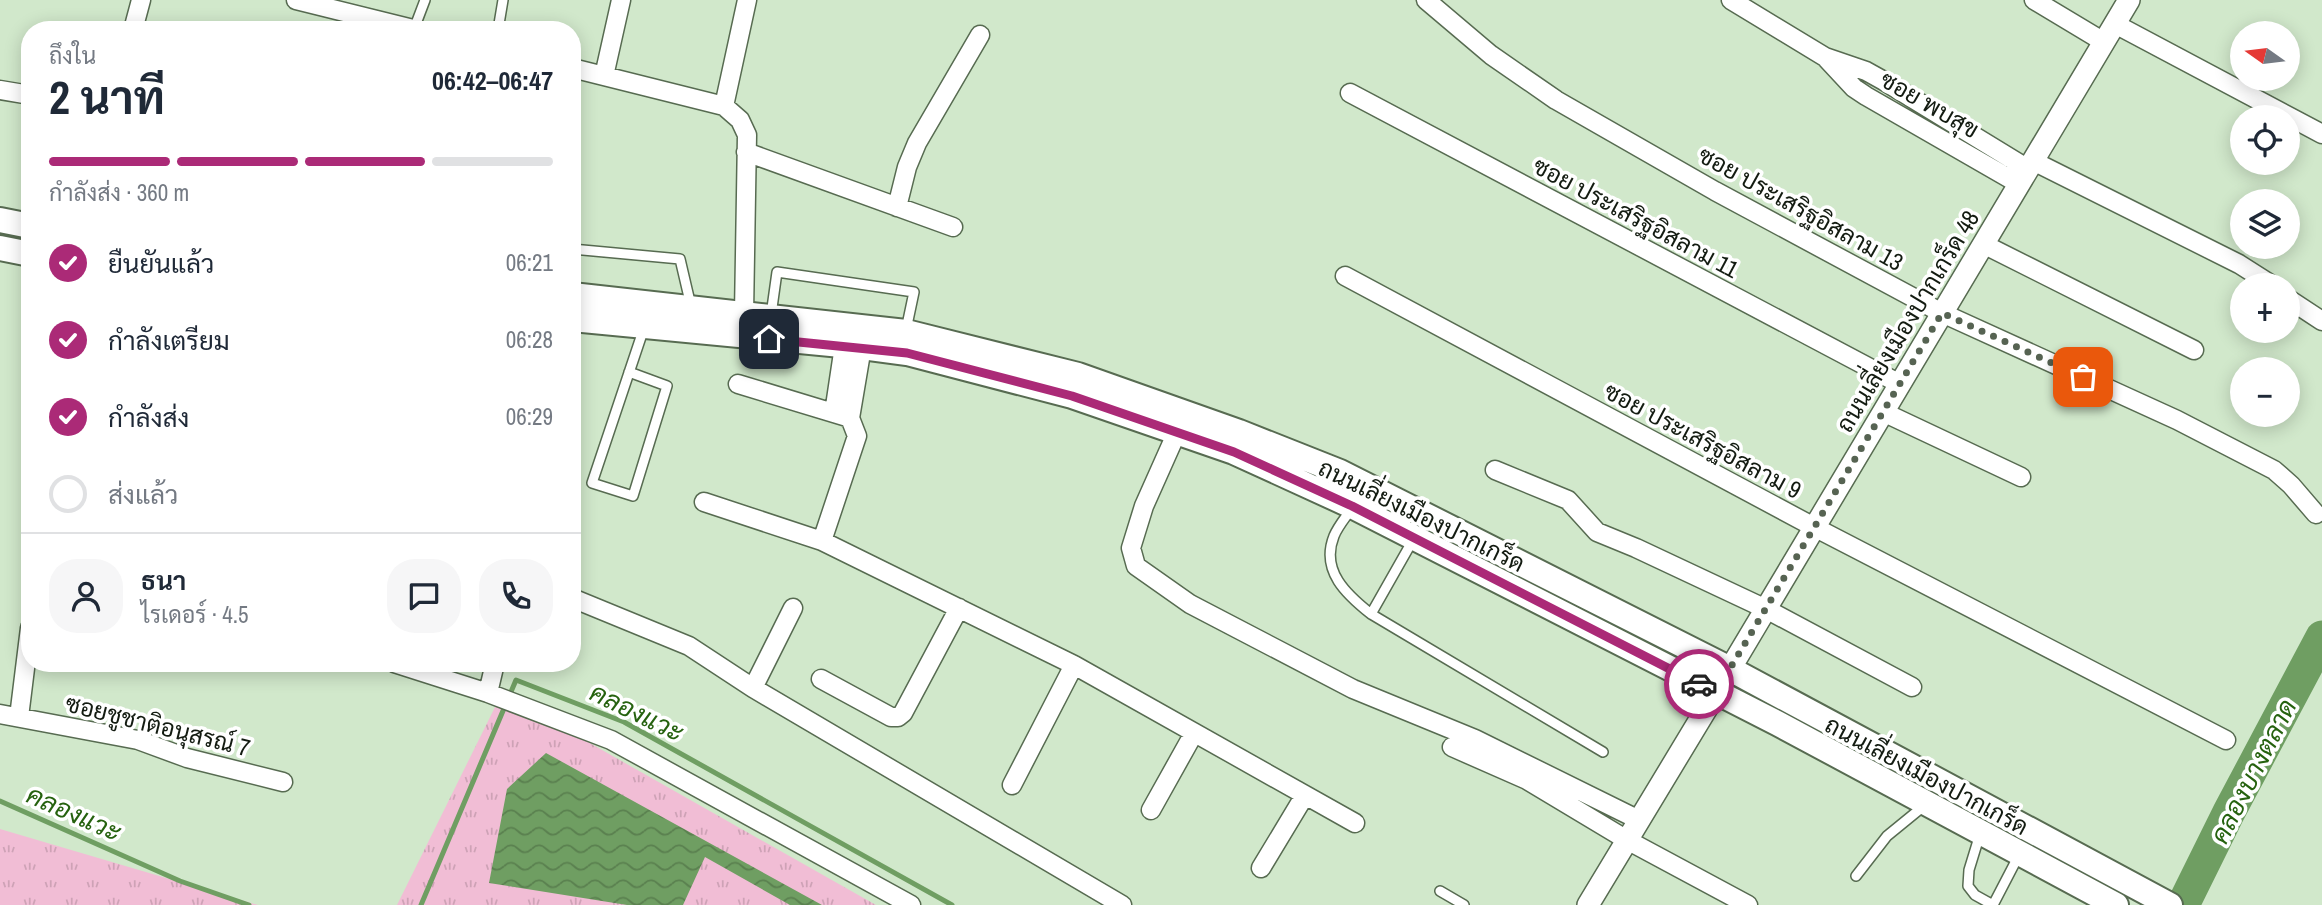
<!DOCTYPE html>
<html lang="th">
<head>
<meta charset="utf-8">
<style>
  :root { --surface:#fff; --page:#f6f6f7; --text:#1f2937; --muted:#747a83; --line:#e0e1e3; --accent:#ab2a77 }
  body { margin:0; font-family:"Archivo Narrow",Sarabun,sans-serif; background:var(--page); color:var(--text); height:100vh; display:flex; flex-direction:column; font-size:26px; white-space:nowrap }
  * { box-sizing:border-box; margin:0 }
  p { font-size:23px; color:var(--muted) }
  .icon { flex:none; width:38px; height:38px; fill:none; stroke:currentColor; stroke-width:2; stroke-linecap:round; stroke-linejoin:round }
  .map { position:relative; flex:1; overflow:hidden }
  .panel { position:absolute; left:21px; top:21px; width:560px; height:651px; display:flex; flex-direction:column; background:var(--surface); border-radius:28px; box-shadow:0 4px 18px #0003 }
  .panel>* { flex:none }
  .needle { width:46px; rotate:284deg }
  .tools { position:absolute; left:2230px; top:21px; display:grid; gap:14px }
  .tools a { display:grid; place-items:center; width:70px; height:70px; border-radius:50%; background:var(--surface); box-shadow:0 4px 18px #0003; font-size:35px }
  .pin { position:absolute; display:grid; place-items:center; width:60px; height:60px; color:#fff; margin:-30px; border-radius:14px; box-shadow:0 4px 10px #0006 }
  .courier { position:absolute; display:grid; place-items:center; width:70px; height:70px; margin:-35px; border:5px solid #ab2a77; border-radius:50%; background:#fff; color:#222; box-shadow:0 2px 9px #0007 }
  .summary em { font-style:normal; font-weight:700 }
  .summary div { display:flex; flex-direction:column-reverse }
  .summary { display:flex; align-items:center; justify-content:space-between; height:119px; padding:0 28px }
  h1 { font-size:46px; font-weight:700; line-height:52px }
  .bar { display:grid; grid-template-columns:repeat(4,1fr); gap:10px 7px; align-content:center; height:84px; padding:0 28px }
  .bar i { height:9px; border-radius:5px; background:var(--line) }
  .bar .selected { background:var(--accent) }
  .bar p { grid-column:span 4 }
  .line { display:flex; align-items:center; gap:18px; padding:0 28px; border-top:2px solid var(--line) }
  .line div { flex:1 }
  .round { display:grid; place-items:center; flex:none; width:74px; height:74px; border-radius:28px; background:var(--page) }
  ol { padding:0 28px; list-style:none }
  li { display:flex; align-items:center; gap:21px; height:77px }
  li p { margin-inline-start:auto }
  li .icon { padding:7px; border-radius:50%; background:var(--accent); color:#fff; stroke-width:4 }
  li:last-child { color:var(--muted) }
  li i { width:38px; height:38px; border:4px solid var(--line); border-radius:50% }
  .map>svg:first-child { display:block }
  .grass { fill:url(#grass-tufts) }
  .water { fill:url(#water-waves) }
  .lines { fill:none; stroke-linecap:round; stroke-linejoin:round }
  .stream { stroke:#6f9e62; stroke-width:5 }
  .river { stroke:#6f9e62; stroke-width:33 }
  .service-casing { stroke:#576b51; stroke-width:12 }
  .minor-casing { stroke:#576b51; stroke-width:21 }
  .tertiary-casing { stroke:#576b51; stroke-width:24 }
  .secondary-casing { stroke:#576b51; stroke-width:28 }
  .service { stroke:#fff; stroke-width:9 }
  .minor { stroke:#fff; stroke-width:18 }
  .tertiary { stroke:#fff; stroke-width:21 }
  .secondary { stroke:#fff; stroke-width:24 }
  .done { stroke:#566352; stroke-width:7; stroke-dasharray:0 12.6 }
  .route { stroke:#ab2a77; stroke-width:9 }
  .labels { text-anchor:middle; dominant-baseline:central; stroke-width:7; stroke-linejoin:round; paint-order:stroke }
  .street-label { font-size:24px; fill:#131b11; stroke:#fff }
  .water-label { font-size:26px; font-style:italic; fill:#26620f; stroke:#fff }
</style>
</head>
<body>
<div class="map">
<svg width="2322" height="905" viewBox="0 0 2322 905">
  <defs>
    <pattern id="grass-tufts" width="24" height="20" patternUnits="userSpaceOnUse" patternTransform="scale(1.75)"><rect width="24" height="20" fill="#f1bdd5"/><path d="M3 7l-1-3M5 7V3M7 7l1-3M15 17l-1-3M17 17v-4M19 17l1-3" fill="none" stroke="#cea2b6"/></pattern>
    <pattern id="water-waves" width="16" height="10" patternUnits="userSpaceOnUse" patternTransform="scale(1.75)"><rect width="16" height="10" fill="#6f9e62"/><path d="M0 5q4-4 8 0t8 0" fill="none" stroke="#5a804f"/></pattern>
  </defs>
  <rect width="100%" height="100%" fill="#d1e8cb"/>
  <path class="grass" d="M498,701L572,733L876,905H397Z
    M0,829L258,905H0Z"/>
  <path class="water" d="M546,753L822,905H790L705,857L683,905H627L489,883L507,789Z"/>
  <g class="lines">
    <path class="stream" d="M0,801L180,881L249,905
      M421,905L516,680L624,722L952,905"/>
    <path class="river" d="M2183,905L2229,812L2322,637"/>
    <defs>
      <path id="service" d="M414,29L425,0
        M498,30L503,0
        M572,249L680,259L691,306
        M771,315L777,272L914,292L906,330
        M629,372L667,386L633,496L592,483L644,328
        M1352,508C1346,517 1338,526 1334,536C1320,571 1347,595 1371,614L1603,752
        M1371,614L1413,540
        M1980,834L1969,870L1968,886L1975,895L1993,905
        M1856,876L1887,836L1925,805
        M1440,891L1464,905
        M1993,905L2019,855"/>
      <path id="minor" d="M296,0L417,30
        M1426,0L1491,55L1556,100L1715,191L1942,313L2177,420L2274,470L2291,485L2316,514
        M1731,0L1825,57L1866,71L1884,81L2028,169
        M2034,0L2104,42
        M2115,24L2322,134
        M133,30L141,0
        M1827,59L1854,88L1866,96L2019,184
        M572,68L724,106L740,120L747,135L744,314
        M604,76L621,0
        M0,90L30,95
        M1350,93L1900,384
        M724,106L747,0
        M746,152L953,227
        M2033,161L2239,264L2272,285
        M897,207L907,167L917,143L980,35
        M1983,244L2194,350
        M1345,276L1814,527L2226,740
        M2287,298L2322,321
        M738,384L850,418L857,436L822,541
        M1883,412L2021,477
        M834,413L844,346
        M850,418L862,347
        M1177,432L1144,506L1131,548L1136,566L1190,604L1353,689L1475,739L1639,820
        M1495,470L1568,500L1597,532L1636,548L1766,609L1912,687
        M704,502L822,541L1074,665L1355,823
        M572,598L689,646L753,688L1122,905
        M394,663L488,693L611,740L911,905
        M821,679L891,717H898L903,713L959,608
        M753,688L793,608
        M488,693L495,663
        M0,714L138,740L187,758L283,782
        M19,717L30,628
        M1452,747L1527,780L1627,840L1748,905
        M1012,785L1074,665
        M1151,810L1194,733
        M1261,868L1305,795"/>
      <path id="tertiary" d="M1730,669L2129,0
        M1588,905L1716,693"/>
      <path id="secondary" d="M0,220L30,226
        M0,248L30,254
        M572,295L906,332L1078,375L1239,432L1340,472L1730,669L2170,905
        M572,319L862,347L907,353L1072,396L1234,452L1352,506L1777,723L2116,905"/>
    </defs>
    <use href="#service" class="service-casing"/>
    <use href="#minor" class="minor-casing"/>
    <use href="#tertiary" class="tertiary-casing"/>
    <use href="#secondary" class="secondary-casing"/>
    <use href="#service" class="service"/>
    <use href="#minor" class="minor"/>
    <use href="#tertiary" class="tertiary"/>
    <use href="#secondary" class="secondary"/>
  </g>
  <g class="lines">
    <path class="done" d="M1699,684L1716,692L1942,313L2083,377"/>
    <path class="route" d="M769,339L907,353L1072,396L1234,452L1352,506L1699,684"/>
  </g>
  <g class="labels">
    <g class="street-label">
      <text transform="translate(1930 104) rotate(30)">ซอย พบสุข</text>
      <text transform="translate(1801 208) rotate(29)">ซอย ประเสริฐอิสลาม 13</text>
      <text transform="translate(1636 217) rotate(28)">ซอย ประเสริฐอิสลาม 11</text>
      <text transform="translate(1907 321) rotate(-59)">ถนนเลี่ยงเมืองปากเกร็ด 48</text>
      <text transform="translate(1703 440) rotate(28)">ซอย ประเสริฐอิสลาม 9</text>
      <text transform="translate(1422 515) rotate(26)">ถนนเลี่ยงเมืองปากเกร็ด</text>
      <text transform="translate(158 725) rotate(14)">ซอยชูชาติอนุสรณ์ 7</text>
      <text transform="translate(1927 775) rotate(28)">ถนนเลี่ยงเมืองปากเกร็ด</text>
    </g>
    <g class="water-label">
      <text transform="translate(637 712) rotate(26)">คลองแวะ</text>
      <text transform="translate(2253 771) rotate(-63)">คลองบางตลาด</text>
      <text transform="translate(74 813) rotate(24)">คลองแวะ</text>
    </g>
  </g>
</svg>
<div class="tools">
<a><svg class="needle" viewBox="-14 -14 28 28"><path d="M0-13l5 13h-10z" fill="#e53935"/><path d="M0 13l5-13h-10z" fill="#747a83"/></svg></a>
<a><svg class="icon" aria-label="locate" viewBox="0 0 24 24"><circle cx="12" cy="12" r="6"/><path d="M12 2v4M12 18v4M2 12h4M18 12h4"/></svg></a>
<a><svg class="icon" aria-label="layers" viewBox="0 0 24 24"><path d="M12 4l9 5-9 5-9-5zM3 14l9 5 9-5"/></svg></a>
<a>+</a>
<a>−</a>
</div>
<div class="pin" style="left:2083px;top:377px;background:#ea580c"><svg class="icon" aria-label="bag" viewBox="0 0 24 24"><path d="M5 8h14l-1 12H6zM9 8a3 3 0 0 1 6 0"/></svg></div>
<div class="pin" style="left:769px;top:339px;background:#1f2937"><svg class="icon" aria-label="home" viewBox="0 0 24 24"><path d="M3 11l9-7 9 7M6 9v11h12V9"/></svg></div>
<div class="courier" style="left:1699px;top:684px"><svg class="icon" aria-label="car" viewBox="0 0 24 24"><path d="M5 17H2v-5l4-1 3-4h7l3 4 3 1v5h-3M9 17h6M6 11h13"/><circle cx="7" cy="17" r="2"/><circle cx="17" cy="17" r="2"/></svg></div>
<section class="panel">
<div class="summary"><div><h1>2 นาที</h1><p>ถึงใน</p></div><em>06:42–06:47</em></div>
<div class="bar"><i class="selected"></i><i class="selected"></i><i class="selected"></i><i></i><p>กำลังส่ง · 360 m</p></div>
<ol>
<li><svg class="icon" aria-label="check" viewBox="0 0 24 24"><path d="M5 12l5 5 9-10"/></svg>ยืนยันแล้ว<p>06:21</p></li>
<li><svg class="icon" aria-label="check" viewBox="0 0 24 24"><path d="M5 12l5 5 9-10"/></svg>กำลังเตรียม<p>06:28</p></li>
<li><svg class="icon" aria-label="check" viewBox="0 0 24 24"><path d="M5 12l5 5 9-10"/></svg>กำลังส่ง<p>06:29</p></li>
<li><i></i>ส่งแล้ว</li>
</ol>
<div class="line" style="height:126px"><a class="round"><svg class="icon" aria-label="person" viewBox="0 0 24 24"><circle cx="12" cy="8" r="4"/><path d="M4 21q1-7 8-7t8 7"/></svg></a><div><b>ธนา</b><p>ไรเดอร์ · 4.5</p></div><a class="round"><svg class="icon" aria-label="chat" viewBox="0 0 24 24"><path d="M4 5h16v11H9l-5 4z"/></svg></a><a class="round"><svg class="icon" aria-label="phone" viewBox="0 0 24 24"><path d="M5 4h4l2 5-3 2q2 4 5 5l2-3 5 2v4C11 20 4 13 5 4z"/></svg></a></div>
</section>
</div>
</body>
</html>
